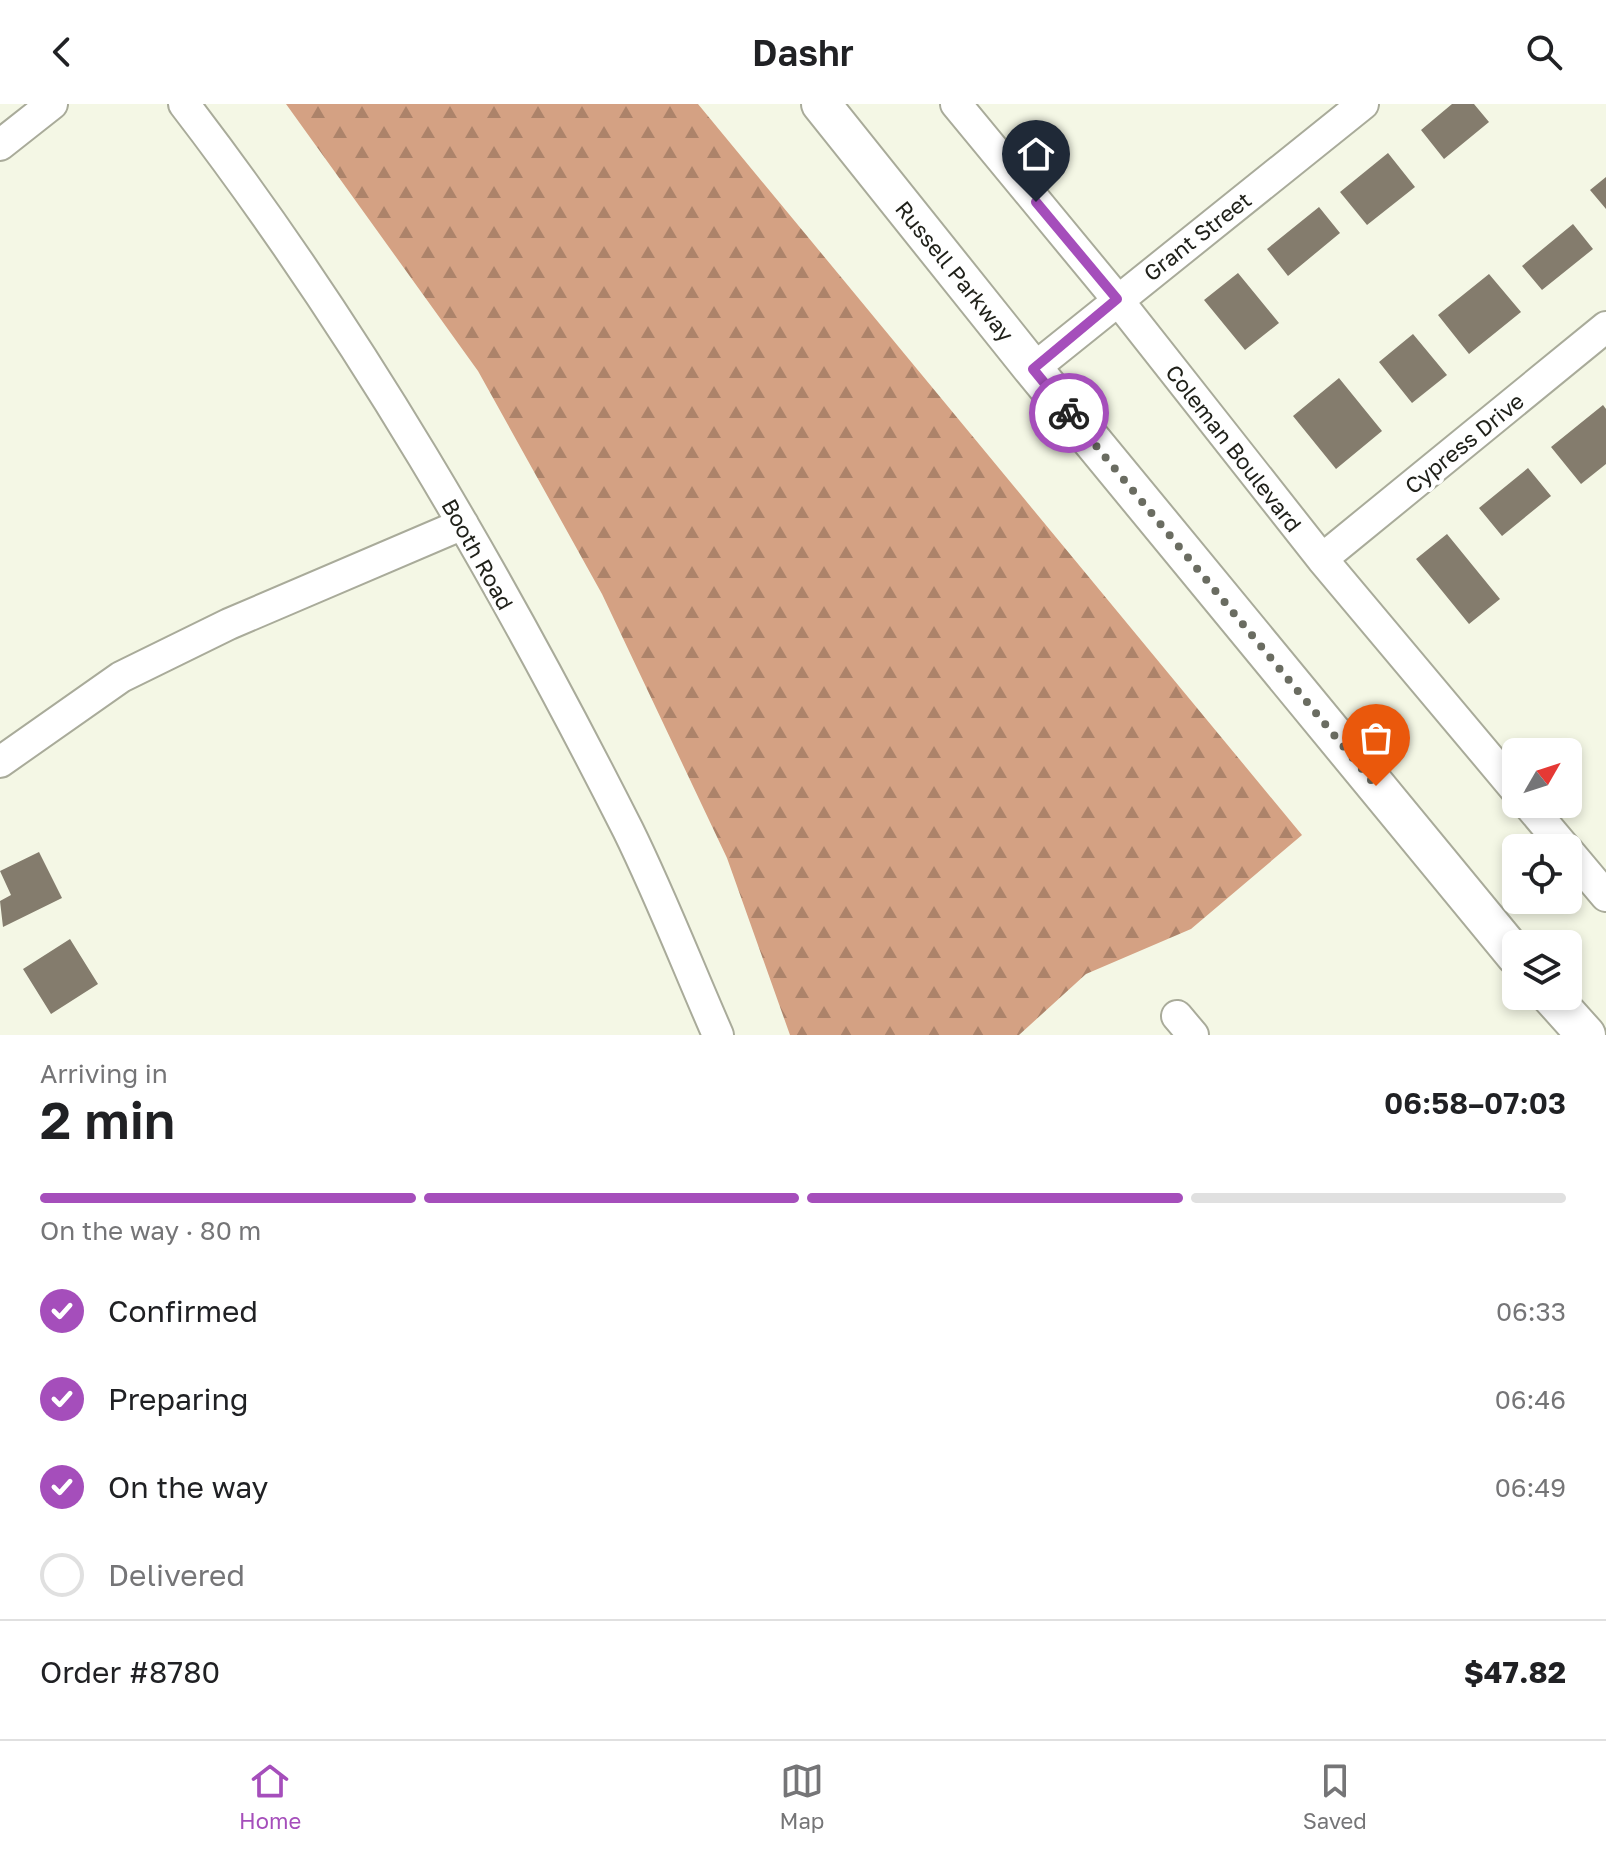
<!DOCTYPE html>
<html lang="en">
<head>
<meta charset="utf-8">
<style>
  :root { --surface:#fff; --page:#f2f2f2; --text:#202124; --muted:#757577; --line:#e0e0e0; --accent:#a54ebb }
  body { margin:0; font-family:"Golos Text",sans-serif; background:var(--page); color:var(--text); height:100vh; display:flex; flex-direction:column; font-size:30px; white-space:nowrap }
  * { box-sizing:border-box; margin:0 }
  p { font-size:26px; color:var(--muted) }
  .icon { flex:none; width:44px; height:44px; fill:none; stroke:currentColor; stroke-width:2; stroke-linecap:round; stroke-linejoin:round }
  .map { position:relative; height:931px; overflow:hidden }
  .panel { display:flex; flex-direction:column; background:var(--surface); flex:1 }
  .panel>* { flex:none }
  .needle { width:52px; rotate:51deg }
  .tools { position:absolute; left:1502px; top:634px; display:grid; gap:16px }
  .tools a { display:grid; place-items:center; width:80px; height:80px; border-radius:12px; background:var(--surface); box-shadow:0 4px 12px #0003; font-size:40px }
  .pin { position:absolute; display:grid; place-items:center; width:68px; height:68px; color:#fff; margin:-82px -34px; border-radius:50% 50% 50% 0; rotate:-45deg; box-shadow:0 0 8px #0007 }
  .pin .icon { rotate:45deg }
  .courier { position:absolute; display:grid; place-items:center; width:80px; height:80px; margin:-40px; border:6px solid #a54ebb; border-radius:50%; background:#fff; color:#222; box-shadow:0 2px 10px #0007 }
  .head em { font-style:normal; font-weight:600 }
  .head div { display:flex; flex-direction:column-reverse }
  .head { display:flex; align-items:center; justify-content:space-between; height:136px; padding:0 40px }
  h1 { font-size:52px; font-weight:600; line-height:60px }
  .bar { display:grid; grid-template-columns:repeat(4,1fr); gap:12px 8px; align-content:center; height:96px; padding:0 40px }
  .bar i { height:10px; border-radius:6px; background:var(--line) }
  .bar .active { background:var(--accent) }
  .bar p { grid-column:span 4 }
  .line { display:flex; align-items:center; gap:20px; padding:0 40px; border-top:2px solid var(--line) }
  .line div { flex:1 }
  ol { padding:0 40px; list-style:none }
  li { display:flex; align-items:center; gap:24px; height:88px }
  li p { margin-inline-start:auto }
  li .icon { padding:8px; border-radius:50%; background:var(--accent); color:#fff; stroke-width:4 }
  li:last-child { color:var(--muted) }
  li i { width:44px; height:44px; border:4px solid var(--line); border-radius:50% }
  header { display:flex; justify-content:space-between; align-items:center; height:104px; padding:0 40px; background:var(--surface); font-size:36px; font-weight:600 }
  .tabs { display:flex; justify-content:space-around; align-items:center; height:112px; border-top:2px solid var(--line); background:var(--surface); font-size:22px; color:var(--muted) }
  .tabs a { display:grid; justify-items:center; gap:4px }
  .tabs .active { color:var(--accent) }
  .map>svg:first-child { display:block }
  .forest { fill:url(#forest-firs) }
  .building { fill:#847c6d }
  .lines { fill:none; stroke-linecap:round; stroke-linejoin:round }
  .minor-casing { stroke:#a9ab9a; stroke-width:34 }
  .major-casing { stroke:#a9ab9a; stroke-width:42 }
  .minor { stroke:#fff; stroke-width:30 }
  .major { stroke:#fff; stroke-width:38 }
  .done { stroke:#6a6c61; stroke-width:8; stroke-dasharray:0 14.4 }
  .route { stroke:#a54ebb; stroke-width:10 }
  .labels { text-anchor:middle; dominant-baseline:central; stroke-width:8; stroke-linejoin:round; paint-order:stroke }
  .street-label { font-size:22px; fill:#20211a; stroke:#fff }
</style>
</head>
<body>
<header><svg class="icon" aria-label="back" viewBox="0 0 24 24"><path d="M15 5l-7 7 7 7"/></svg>Dashr<svg class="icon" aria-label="search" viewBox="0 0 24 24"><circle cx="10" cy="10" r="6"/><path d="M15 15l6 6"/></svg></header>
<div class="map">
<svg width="1606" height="931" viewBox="0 0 1606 931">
  <defs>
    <pattern id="forest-firs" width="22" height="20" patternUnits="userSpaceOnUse" patternTransform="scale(2)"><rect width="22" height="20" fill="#d4a183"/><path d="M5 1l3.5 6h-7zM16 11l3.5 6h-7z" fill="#ac836a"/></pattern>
  </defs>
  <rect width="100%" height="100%" fill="#f4f7e5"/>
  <path class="forest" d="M286,0H698L1302,731L1191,825L1086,870L1019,931H790L727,754L602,490L478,267Z"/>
  <path class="building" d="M1452,0H1474L1489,18L1444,55L1421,26Z
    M1388,49L1415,83L1367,121L1340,88Z
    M1606,73V105L1590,86Z
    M1319,103L1340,129L1288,172L1267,145Z
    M1573,120L1593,145L1542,186L1522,162Z
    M1238,169L1279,219L1245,246L1204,196Z
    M1489,170L1521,208L1469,250L1438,211Z
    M1413,230L1447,271L1412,299L1379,258Z
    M1339,274L1382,327L1336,365L1293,312Z
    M1603,301L1606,305V360L1581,380L1551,343Z
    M1528,364L1551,392L1502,432L1479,404Z
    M1447,430L1500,495L1469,520L1416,455Z
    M39,748L62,794L3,823L0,797L11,791L0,767Z
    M70,835L98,880L51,910L23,865Z"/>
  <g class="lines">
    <defs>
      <path id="minor" d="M184,0C357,225 500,473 628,726C661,793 688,863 718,931
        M956,0L1117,195L1322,455L1516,686
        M0,41L52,0
        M1033,265L1363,0
        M1322,455L1606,223
        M0,658L121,573L229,520L463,420
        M1528,700L1565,744
        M1568,747L1606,792
        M1177,912L1193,931"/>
      <path id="major" d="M821,0L1033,265L1516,852
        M1551,892L1586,931"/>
    </defs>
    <use href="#minor" class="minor-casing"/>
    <use href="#major" class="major-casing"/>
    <use href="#minor" class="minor"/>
    <use href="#major" class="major"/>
  </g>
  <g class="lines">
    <path class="done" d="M1069,309L1376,682"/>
    <path class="route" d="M1036,98L1117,195L1033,265L1069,309"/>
  </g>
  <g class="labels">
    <g class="street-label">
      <text transform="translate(1197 132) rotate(-38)">Grant Street</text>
      <text transform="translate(955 167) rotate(51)">Russell Parkway</text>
      <text transform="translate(1464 339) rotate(-39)">Cypress Drive</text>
      <text transform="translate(1234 344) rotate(52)">Coleman Boulevard</text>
      <text transform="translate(478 450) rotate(61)">Booth Road</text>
    </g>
  </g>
</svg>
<div class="tools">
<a><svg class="needle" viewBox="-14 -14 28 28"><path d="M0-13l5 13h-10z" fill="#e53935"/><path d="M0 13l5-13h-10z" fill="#757577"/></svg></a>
<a><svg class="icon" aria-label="locate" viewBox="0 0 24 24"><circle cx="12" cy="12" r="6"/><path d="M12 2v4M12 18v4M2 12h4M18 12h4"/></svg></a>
<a><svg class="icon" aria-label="layers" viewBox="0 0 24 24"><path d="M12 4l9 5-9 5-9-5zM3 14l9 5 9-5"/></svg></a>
</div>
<div class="pin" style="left:1376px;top:682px;background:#ea580c"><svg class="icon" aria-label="bag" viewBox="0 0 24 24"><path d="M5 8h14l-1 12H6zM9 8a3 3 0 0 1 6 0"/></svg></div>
<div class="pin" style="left:1036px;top:98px;background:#1f2937"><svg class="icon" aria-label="home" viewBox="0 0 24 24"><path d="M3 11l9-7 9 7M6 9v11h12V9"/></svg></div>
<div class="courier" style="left:1069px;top:309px"><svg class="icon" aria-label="bike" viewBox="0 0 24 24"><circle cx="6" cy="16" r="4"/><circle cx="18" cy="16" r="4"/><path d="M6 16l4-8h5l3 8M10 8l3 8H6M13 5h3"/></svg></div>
</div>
<section class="panel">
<div class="head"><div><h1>2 min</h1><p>Arriving in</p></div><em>06:58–07:03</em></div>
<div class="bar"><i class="active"></i><i class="active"></i><i class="active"></i><i></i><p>On the way · 80 m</p></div>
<ol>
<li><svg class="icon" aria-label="check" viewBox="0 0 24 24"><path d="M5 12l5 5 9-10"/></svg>Confirmed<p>06:33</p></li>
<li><svg class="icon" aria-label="check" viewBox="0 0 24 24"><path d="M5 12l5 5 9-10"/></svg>Preparing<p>06:46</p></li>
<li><svg class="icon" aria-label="check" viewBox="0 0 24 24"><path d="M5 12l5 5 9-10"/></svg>On the way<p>06:49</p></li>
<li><i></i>Delivered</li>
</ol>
<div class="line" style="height:104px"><div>Order #8780</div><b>$47.82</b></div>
</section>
<nav class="tabs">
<a class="active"><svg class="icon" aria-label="home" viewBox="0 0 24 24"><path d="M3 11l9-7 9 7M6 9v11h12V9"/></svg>Home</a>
<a><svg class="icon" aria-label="map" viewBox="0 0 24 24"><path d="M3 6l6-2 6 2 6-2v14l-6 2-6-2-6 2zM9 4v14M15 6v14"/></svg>Map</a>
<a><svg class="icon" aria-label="saved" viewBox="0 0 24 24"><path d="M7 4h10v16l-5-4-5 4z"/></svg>Saved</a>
</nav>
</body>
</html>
